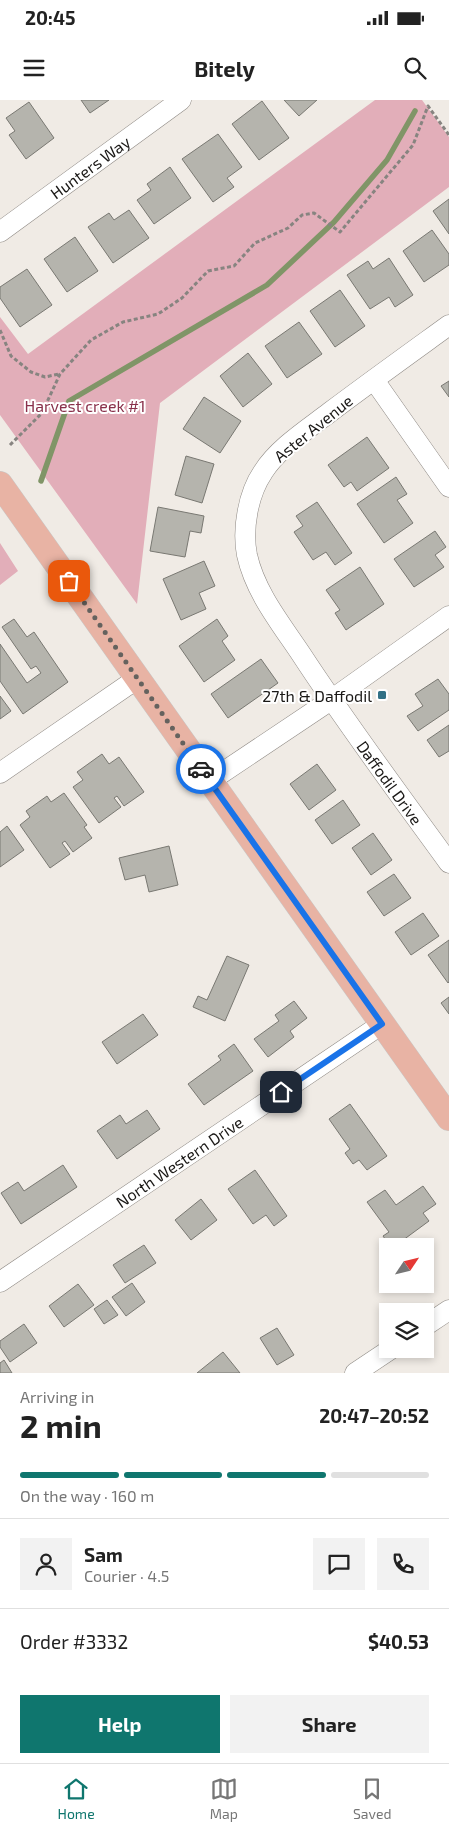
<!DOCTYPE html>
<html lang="en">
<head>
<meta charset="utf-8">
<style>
  :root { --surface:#fff; --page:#f2f2f2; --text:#222; --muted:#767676; --line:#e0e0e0; --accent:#0f766e }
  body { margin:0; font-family:"Exo 2",sans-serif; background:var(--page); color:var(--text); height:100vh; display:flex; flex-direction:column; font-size:19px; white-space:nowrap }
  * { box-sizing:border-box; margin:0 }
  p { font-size:16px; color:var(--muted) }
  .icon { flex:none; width:28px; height:28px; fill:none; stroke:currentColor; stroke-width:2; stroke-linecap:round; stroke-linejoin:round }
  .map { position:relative; height:1273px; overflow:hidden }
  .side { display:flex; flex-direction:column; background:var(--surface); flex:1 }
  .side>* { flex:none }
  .needle { width:32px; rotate:55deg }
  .fabs { position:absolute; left:379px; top:1138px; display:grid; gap:10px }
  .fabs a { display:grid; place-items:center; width:55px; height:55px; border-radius:0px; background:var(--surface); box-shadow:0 2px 8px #0003; font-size:25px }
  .pin { position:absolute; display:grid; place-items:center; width:42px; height:42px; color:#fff; margin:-21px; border-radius:10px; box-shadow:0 2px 8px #0006 }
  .courier { position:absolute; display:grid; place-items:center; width:50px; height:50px; margin:-25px; border:4px solid #1a73e8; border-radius:50%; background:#fff; color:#222; box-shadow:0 1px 6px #0007 }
  .headline em { font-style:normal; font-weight:700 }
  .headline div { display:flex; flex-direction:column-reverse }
  .headline { display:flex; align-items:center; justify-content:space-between; height:85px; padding:0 20px }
  h1 { font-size:32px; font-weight:700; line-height:38px }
  .bar { display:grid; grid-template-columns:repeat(4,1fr); gap:8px 5px; align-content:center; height:60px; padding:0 20px }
  .bar i { height:6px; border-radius:4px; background:var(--line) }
  .bar .on { background:var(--accent) }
  .bar p { grid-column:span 4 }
  .line { display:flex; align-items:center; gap:12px; padding:0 20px; border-top:1px solid var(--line) }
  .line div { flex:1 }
  .round { display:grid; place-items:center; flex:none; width:52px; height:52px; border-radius:0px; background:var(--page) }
  .button { display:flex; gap:10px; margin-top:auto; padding:10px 20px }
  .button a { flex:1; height:58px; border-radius:0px; background:var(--accent); color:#fff; font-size:20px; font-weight:700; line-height:58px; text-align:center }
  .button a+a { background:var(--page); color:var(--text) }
  .status { display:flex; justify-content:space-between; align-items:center; height:35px; padding:0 25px; background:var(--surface); direction:ltr }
  .status svg { height:14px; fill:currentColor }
  header { display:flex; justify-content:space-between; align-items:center; height:65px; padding:0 20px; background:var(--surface); font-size:22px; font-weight:700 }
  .tab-bar { display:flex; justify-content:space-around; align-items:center; height:70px; border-top:1px solid var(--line); background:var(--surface); font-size:14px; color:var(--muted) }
  .tab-bar a { display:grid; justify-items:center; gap:2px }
  .tab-bar .on { color:var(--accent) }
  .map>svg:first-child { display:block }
  .green { fill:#e2aeb9 }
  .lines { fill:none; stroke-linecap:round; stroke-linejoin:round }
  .stream { stroke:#809567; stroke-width:5.5 }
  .building { fill:#b5b4ad; stroke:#797872 }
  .minor-casing { stroke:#8e8984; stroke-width:21 }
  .major-casing { stroke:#c8c8c7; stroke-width:26 }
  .path { stroke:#878480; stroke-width:3; stroke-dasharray:4 2.5; stroke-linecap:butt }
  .minor { stroke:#fff; stroke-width:20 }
  .major { stroke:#e8b3a4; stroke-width:25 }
  .done { stroke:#65625e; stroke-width:5; stroke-dasharray:0 9 }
  .route { stroke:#1a73e8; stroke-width:6 }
  .poi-dot { fill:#327186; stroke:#fff; stroke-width:2 }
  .labels { text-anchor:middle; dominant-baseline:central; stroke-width:4; stroke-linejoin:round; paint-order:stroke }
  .street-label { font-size:16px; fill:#1a1816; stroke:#fff }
  .park-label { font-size:16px; fill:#89304b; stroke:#fff }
  .poi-label { font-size:16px; fill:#1a1816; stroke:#fff; text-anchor:end }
</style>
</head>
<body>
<div class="status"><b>20:45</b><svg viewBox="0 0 49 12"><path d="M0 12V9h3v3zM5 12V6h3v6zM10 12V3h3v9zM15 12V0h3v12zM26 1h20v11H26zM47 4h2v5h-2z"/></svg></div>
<header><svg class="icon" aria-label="menu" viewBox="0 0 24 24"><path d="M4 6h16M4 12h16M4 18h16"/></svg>Bitely<svg class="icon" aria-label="search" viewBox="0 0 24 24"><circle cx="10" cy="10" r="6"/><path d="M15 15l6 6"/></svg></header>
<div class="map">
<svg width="449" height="1273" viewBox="0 0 449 1273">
  <rect width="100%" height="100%" fill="#f0ebe5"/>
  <path class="green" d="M375,0H422L449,37V87L160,303L137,504L0,315V217L28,254Z
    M0,443L18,471L0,485Z"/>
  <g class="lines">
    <path class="stream" d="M41,381L69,301L267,185L334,122L387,60L415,11"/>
  </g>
  <path class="building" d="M81,0H109L90,13Z
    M284,0H317L299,16Z
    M262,1L289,38L259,60L232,24Z
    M29,2L54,38L26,59L9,35L15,31L6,18Z
    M218,34L242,67L227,78L234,87L213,102L182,59Z
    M170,67L191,98L154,124L137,100L151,90L147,84Z
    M449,99V134L433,111Z
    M129,110L149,138L113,163L88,127L109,113L114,120Z
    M432,130L449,154V165L424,182L403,151Z
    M75,137L98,171L67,192L44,159Z
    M389,158L413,195L395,207L389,197L370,209L347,175L368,161L373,169Z
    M27,169L52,205L20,227L0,198V187Z
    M340,190L365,226L335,247L310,211Z
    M299,222L322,254L287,278L265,246Z
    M248,253L272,284L243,307L220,276Z
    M449,281V297L441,286Z
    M204,297L241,321L220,353L183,329Z
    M367,337L389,368L357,391L351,382L344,387L328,365Z
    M186,356L214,364L202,403L175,395Z
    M396,377L407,394L397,400L413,423L384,443L357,404Z
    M317,402L352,453L335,465L326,452L313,460L294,432L303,426L296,416Z
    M158,407L204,416L201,433L190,431L185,457L150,451Z
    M435,431L446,447L435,455L444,467L414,487L394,459Z
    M204,461L215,486L199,493L206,509L181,520L163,479Z
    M360,467L384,504L346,530L335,513L340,510L326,490Z
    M14,519L27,537L34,532L68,582L23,614L0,581V544L27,583L41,573L36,566L31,569L2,527Z
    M217,519L228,536L222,541L235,560L204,582L179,546Z
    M261,559L278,583L228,618L211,594Z
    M438,579L449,594V610L418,631L407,616L423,606L415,594Z
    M0,596L11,611L0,619Z
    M449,625V651L439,657L427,640Z
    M102,654L109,664L119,657L144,692L124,706L117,696L114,698L121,707L99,723L73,687L83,680L77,672Z
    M317,664L336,690L309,710L290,684Z
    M64,693L87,725L84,727L92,738L73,752L65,741L62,743L70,754L50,768L20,725L30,717L26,711L47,696L51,702Z
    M343,700L360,725L332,744L315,720Z
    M7,726L24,750L0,767V732Z
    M373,733L392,760L371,775L352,748Z
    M169,746L178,785L149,792L145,775L125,780L119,758Z
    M394,774L411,798L384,816L367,792Z
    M423,813L439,836L411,855L395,832Z
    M449,840V882L448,883L428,855Z
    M227,856L249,865L225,921L193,907L198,896L207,900Z
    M449,897V914L441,903Z
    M294,901L307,918L290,931L294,937L268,957L254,939L279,921L275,915Z
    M143,914L158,935L117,964L102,942Z
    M234,944L253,971L204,1005L188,984L221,960L218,956Z
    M350,1004L387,1056L367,1070L359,1060L353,1064L345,1053L350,1049L329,1019Z
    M147,1010L160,1029L117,1059L97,1031L120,1015L126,1024Z
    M63,1065L77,1087L21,1124L1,1093L18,1082L24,1091Z
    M255,1070L287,1116L274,1126L266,1115L253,1124L228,1089Z
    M423,1086L436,1104L423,1113L429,1121L395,1146H390L383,1136L389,1132L367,1102L385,1090L396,1105Z
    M201,1099L217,1120L191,1140L175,1120Z
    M144,1145L156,1163L125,1183L113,1165Z
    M425,1170L432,1181L416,1191L411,1184H425Z
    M132,1183L145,1202L126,1216L112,1197Z
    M78,1184L94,1205L64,1227L49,1206Z
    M107,1200L118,1215L104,1224L94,1209Z
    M24,1224L37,1243L10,1262L0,1247V1241Z
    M277,1228L294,1255L277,1265L260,1238Z
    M223,1252L240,1273H197Z
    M4,1260L12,1273H0V1263Z"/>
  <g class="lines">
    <defs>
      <g id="minor">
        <path id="s1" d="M0,132L181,0"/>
        <path id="s2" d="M449,225C409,254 370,282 330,312C308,329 278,348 263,372C248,394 242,429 247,455C255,492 281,524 301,554C348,626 399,694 449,763"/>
        <path d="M374,280L449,387"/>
        <path d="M0,673L138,578"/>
        <path d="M210,681L331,600L449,516"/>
        <path id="s3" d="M0,1182L382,924"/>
        <path d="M425,1226L449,1210"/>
        <path d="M355,1273L391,1249"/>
      </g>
      <path id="major" d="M0,384L449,1018"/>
    </defs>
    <use href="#minor" class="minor-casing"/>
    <use href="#major" class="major-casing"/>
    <path class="path" d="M0,230L11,256L31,272L45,277L59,274
      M10,345L42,313L60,274L91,240L123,222L158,214L182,198L208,171L234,166L255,143L288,128L302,115L314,113L340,132L413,45L428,6L449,35"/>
    <use href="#minor" class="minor"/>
    <use href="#major" class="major"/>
  </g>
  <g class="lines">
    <path class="done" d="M69,481L201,669"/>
    <path class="route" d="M201,669L382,924L281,992"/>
  </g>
  <rect class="poi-dot" x="377" y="590" width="10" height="10" rx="2.5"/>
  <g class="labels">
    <g class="street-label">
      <text stroke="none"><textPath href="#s1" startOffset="111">Hunters Way</textPath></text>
      <text transform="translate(313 328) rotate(-39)">Aster Avenue</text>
      <text stroke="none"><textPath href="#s2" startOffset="594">Daffodil Drive</textPath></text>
      <text stroke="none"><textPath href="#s3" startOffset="216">North Western Drive</textPath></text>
    </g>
    <g class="park-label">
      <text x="85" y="305">Harvest creek #1</text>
    </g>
    <g class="poi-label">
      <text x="372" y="595">27th &amp; Daffodil</text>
    </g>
  </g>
</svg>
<div class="fabs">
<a><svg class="needle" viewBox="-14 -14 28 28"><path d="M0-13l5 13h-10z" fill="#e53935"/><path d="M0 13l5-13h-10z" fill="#767676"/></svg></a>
<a><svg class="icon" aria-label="layers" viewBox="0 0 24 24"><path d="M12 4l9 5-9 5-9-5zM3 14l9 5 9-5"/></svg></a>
</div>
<div class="pin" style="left:69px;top:481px;background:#ea580c"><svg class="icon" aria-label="bag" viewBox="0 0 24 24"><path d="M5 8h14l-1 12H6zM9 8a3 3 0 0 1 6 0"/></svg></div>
<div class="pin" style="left:281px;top:992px;background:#1f2937"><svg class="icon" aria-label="home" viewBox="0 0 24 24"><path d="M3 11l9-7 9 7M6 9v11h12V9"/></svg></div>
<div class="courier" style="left:201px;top:669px"><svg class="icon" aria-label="car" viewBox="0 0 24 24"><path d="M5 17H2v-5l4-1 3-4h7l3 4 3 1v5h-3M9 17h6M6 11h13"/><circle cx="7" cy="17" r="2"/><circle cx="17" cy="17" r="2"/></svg></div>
</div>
<section class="side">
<div class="headline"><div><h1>2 min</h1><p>Arriving in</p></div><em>20:47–20:52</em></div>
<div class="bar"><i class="on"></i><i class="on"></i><i class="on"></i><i></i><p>On the way · 160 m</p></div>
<div class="line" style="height:90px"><a class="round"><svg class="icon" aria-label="person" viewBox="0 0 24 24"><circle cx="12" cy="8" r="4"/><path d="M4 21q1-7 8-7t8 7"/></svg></a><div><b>Sam</b><p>Courier · 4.5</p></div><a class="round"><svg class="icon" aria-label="chat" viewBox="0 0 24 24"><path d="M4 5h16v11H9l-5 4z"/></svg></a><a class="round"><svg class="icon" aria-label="phone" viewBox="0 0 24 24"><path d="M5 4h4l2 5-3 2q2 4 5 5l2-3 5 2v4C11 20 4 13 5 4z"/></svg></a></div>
<div class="line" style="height:65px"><div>Order #3332</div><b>$40.53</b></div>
<div class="button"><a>Help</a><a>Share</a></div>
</section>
<nav class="tab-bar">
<a class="on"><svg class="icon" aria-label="home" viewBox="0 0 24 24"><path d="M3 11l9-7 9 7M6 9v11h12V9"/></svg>Home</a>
<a><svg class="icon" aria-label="map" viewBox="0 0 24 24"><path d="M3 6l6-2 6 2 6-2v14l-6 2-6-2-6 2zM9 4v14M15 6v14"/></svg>Map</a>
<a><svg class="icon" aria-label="saved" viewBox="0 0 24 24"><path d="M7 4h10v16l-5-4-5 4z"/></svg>Saved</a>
</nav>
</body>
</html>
